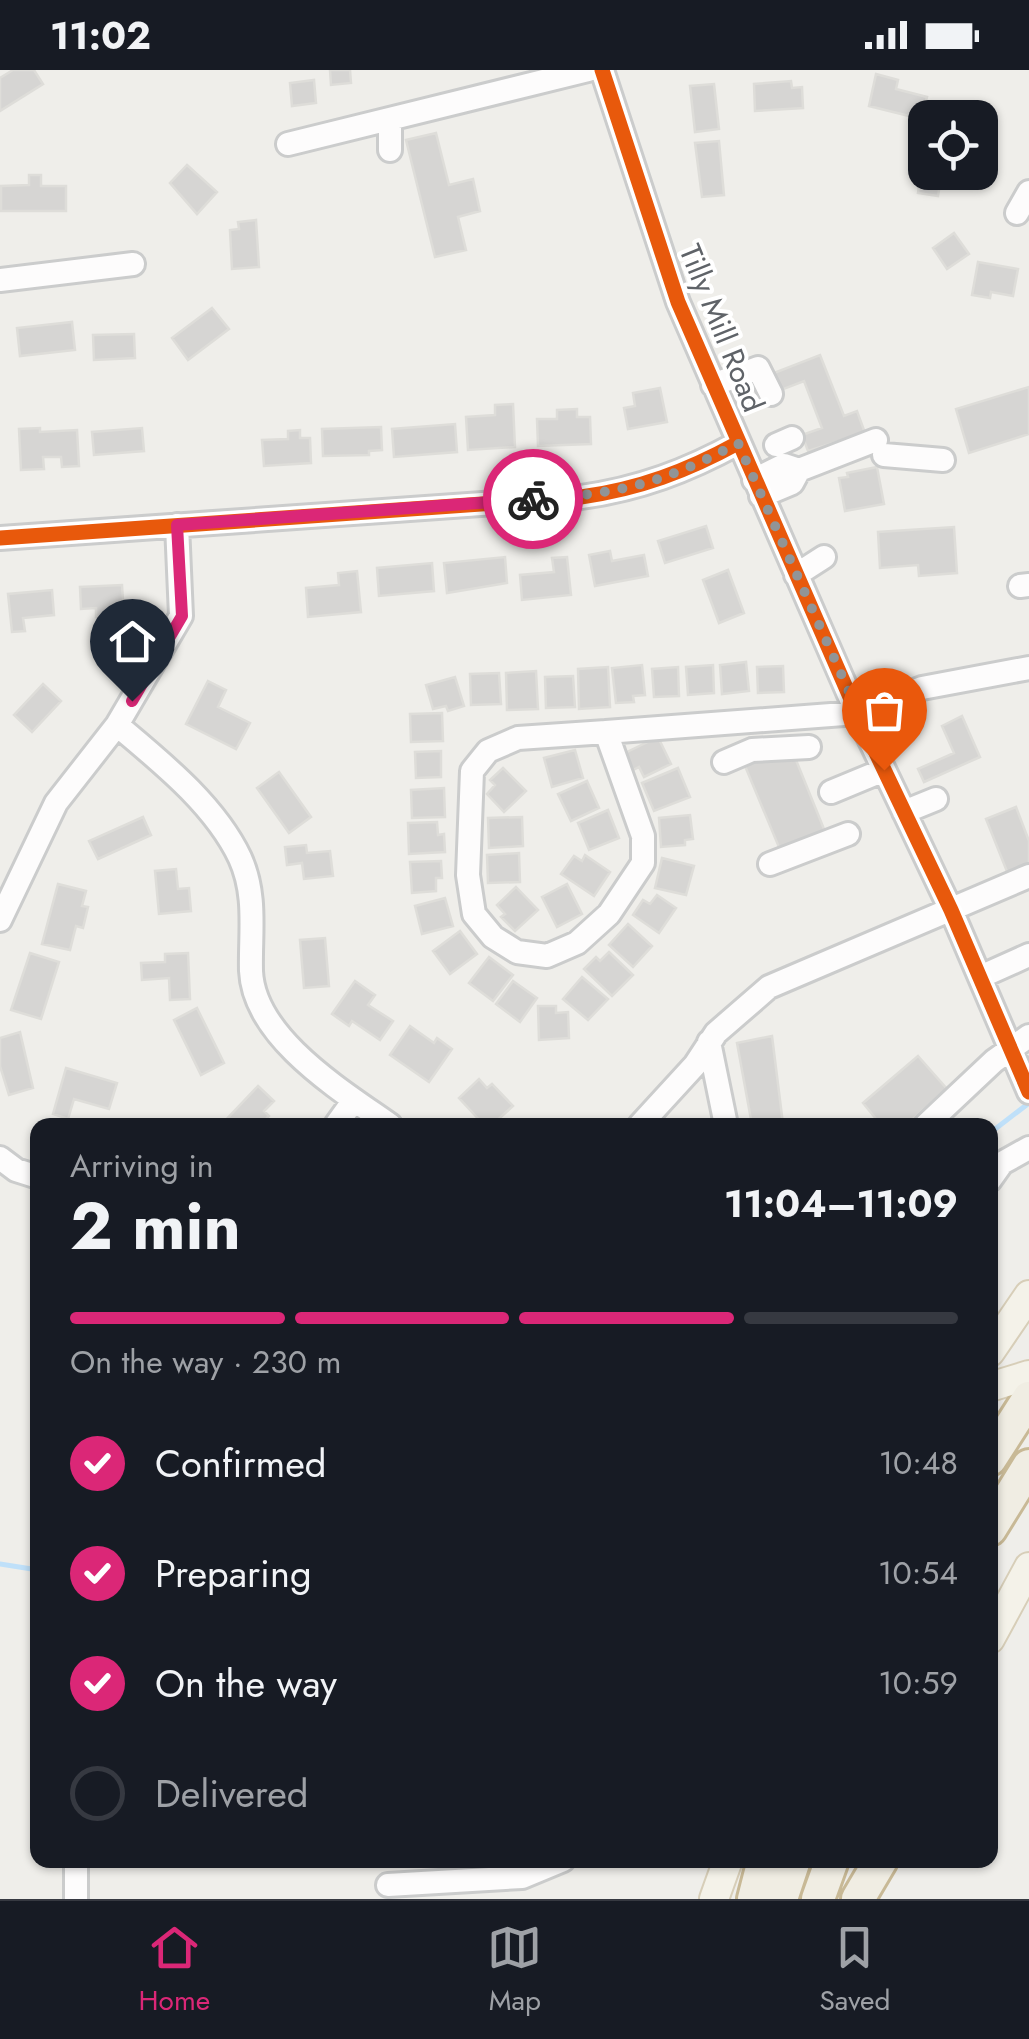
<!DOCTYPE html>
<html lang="en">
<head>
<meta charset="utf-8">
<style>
  :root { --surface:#171b24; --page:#20242c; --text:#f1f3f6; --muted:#9ea1a6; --line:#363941; --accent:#db2777 }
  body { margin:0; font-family:Jost,sans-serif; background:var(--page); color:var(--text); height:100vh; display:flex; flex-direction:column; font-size:38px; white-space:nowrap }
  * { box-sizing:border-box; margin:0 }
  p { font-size:32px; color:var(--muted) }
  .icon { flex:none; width:55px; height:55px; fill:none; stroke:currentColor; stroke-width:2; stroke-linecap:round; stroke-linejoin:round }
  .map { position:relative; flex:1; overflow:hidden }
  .panel { position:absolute; left:30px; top:1048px; width:968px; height:750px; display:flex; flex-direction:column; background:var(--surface); border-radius:20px; box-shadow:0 2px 8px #0004 }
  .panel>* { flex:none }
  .controls { position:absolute; left:908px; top:30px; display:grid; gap:20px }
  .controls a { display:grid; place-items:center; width:90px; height:90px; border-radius:20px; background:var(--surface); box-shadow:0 2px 8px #0004; font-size:50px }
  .pin { position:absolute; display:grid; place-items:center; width:85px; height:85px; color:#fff; margin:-102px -42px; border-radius:50% 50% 50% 0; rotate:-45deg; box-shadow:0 0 10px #0007 }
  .pin .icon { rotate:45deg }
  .courier { position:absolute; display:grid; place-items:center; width:100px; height:100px; margin:-50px; border:8px solid #db2777; border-radius:50%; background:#fff; color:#222; box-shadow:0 2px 12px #0007 }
  .overview em { font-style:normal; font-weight:700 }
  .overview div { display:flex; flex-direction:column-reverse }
  .overview { display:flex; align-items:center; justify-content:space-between; height:170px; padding:0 40px }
  h1 { font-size:65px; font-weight:700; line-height:75px }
  .bar { display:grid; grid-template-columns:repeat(4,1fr); gap:15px 10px; align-content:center; height:120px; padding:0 40px }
  .bar i { height:12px; border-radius:8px; background:var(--line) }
  .bar .active { background:var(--accent) }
  .bar p { grid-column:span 4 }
  ol { padding:0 40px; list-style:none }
  li { display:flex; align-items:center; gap:30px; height:110px }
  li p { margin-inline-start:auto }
  li .icon { padding:10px; border-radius:50%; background:var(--accent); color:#fff; stroke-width:4 }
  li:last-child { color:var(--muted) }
  li i { width:55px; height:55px; border:5px solid var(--line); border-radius:50% }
  .status { display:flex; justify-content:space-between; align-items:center; height:70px; padding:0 50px; background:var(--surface); direction:ltr }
  .status svg { height:28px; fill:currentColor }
  .menu { display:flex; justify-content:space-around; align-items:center; height:140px; border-top:2px solid var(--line); background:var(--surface); font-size:28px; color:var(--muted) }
  .menu a { display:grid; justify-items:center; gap:5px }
  .menu .active { color:var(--accent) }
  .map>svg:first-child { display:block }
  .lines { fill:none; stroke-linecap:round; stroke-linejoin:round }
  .stream { stroke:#bfe0f9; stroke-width:5 }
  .building { fill:#d6d5d3; stroke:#deddd9; stroke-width:2.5 }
  .minor-casing { stroke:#cbcccc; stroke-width:28 }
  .major-casing { stroke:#d7ceb8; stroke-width:32 }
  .highway-casing { stroke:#c8b996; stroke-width:38 }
  .minor { stroke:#fdfcfc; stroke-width:22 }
  .major { stroke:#f4f2e9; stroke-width:28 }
  .highway { stroke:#f0ede3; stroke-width:32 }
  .cycleway-casing { stroke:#fff; stroke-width:21 }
  .cycleway { stroke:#e8590c; stroke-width:15 }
  .done { stroke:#919496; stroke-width:10; stroke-dasharray:0 18 }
  .route { stroke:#db2777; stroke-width:12 }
  .labels { text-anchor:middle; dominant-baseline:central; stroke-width:8; stroke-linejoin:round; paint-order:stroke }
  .street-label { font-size:30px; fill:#5f6368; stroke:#fff }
</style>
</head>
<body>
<div class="status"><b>11:02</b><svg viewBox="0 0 49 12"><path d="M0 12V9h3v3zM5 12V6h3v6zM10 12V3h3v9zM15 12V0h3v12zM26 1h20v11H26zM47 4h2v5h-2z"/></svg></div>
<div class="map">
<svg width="1029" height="1829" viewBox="0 0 1029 1829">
  <rect width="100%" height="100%" fill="#efeeea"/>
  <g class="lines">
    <path class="stream" d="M990,1063L1029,1033
      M0,1494L38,1500"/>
  </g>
  <path class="building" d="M13,0H34L43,14L0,41V8Z
    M330,0H350L351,13L331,15Z
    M876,4L898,10L896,19L927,27L921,49L869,36Z
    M314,10L316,33L292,36L290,13Z
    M791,11L792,18L802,17L803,38L755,41L754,14Z
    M714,14L719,59L695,62L690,16Z
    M978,32L980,48H948L947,35Z
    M436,63L449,115L473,109L480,141L458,147L466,180L435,187L406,70Z
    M719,71L724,125L702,127L695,73Z
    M923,84L925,102H942L938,126L918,123Z
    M187,95L217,122L197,144L170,113Z
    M29,105H41V116H66V141H1V116L29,115Z
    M256,150L259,197L232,199L230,160L239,159L238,152Z
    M954,163L969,184L947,199L933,178Z
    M978,192L1018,199L1013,226L991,222L990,228L972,225Z
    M212,238L229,259L188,290L172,268Z
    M72,252L75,280L20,286L17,258Z
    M134,264L135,288L94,290L93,265Z
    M820,285L844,346L857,341L865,363L808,381L802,365L822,358L804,311L781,320L774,303Z
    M1029,317V364L969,383L956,339Z
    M660,318L667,352L628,359L624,338L635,336L633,323Z
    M513,334L515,377L468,380L466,347L495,345V335Z
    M577,339V347H590L591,374L538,376L537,349H557V340Z
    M455,354L457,382L394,387L392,359Z
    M381,357L382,380L369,381V385L323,386L322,359Z
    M40,358V362L77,360L79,396L62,397L61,387H43L44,399L21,400L19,359Z
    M142,358L144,381L94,385L92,362Z
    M300,360V368H310L311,393L264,396L262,370L288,369V361Z
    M877,397L884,434L845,441L839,408L848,407L847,403Z
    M706,456L713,478L665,493L658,471Z
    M954,457L957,503L919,506L918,495L880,498L878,462Z
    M610,481L612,491L644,485L648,506L595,516L589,485Z
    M505,487L507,513L447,523L444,493Z
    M567,487L571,525L522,530L520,505L554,502L552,488Z
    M432,493L434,521L379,526L377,498Z
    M728,500L744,543L719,553L703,510Z
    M357,501L361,542L308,547L306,518L339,515L338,503Z
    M122,515L124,546L96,547V538L81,539L80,517Z
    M52,520L54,545L23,548L25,561L12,562L8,524Z
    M746,592L749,621L722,624L720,595Z
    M642,595L645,625L633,626L634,632L616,633L612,598Z
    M713,595L714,623L688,625L686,597Z
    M783,596L784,622L758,623L757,597Z
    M608,597L610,637L579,639L578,599Z
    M678,597L679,626L654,627L652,599Z
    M536,601L538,639L507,640L506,603Z
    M499,603L501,634L471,635L470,604Z
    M573,606L575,637L546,638L545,607Z
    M455,607L464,636L448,641L446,636L433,639L426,615Z
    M208,611L226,620L218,637L250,653L236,679L186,654Z
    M43,614L61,631L32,662L14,645Z
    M442,643L443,671L411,672L410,644Z
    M962,646L980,687L924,712L918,699L954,683L942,656Z
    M658,667L671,694L644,707L639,697L633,700L625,683Z
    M575,680L583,708L552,717L544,688Z
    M441,681V707L416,708L415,682Z
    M794,685L826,764L781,782L745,696L766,687Z
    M503,698L526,721L504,742L487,724L495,715L490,710Z
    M678,698L690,727L654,741L642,713Z
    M279,702L311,747L289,763L257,718Z
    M587,711L599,738L571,751L558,724Z
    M444,718L445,747L412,748L411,720Z
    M1016,737L1029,771V796L1008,804L986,749Z
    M608,740L619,768L589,780L578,753Z
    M690,745L693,769L685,770V775L661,777L659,748Z
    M143,747L151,765L98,789L89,771Z
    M522,747L523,776L489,778L488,748Z
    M437,752L438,765L444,764L445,782L409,784L408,753Z
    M306,775L307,783L330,781L333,806L304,809L302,793L287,795L285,777Z
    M519,783L520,812L488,813L487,785Z
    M585,785L610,802L594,826L561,804L574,786L582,791Z
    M662,788L694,796L686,825L655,818Z
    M441,791L442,808H436V821L412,823L410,792Z
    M176,799L178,819L189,818L191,841L159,844L155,801Z
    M58,814L86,821L82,836L88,837L83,858L76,856L70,880L42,874Z
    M567,814L582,844L557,857L542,827Z
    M516,817L538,840L515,861L501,847L505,844L497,835Z
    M657,825L676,838L659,863L633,845L643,830L650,834Z
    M445,828L453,856L422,864L415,836Z
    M628,854L652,876L633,897L609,875Z
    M460,861L477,884L450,904L433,881Z
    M325,868L329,916L304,918L300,870Z
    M609,882L633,905L612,926L584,899L596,887L600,891Z
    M30,883L59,892L41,949L11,940Z
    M188,883L190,929L170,930L169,908L142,910L141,893L165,892V884Z
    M489,887L513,905L493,931L469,913Z
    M582,907L608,929L588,950L563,929Z
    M355,911L375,925L368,935L393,951L380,970L352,951L349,956L332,944Z
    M513,911L537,928L520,952L496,934Z
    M538,936H556V943L568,942L569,968L539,970Z
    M197,938L224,993L201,1005L174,950Z
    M410,956L434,973L437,968L452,979L429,1012L390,985Z
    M20,962L33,1018L9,1025L0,996V968Z
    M772,966L783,1054L752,1055L737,973Z
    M918,986L947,1019L906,1055H881L863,1033Z
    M66,998L117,1013L109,1039L74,1029L68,1049L53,1044Z
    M479,1009L487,1018L492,1014L513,1036L492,1055H484L459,1028Z
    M258,1016L274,1031L264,1041L269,1046L260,1055H221Z"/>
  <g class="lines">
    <defs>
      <path id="minor" d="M602,0L678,232L857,643L951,840L1029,1022
        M288,74L588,0
        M390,80V49
        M1017,143L1029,122
        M0,210L133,194
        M713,315L758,298L771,324
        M776,375L792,368
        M884,385L943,390
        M754,410L784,395L799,400L876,370
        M761,426L792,413L799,400
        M0,468L581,427C639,419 687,401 738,373
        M796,505L824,487
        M1020,516L1029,515
        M117,655C161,692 215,735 240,788C257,825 250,863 251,901C254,968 342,1021 390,1055
        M606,662L643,766V793L609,844L577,873L547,886L517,882L493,867L474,844L468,805L472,701L488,681L518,668Z
        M606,662L857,643L922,618L1029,598
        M724,692L752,680L809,677
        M831,722L884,700
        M904,742L936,729
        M770,794L848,764
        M0,850L56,733L117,655L181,546L177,455
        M980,907L1029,885
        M709,972L726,1055
        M336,1055L354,1030
        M640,1055L695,995L716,963L769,917L1029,806
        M926,1055L994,991L1029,966
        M0,1088L16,1100L38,1107
        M990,1110L1002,1093L1029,1078
        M388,1815L522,1807L563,1790
        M76,1829V1790"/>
      <path id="major" d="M990,1282L1029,1225
        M990,1317L1029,1305
        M990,1569L1029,1497
        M714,1829L728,1790"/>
      <path id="highway" d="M990,1389L1029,1328
        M990,1459L1029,1396
        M754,1829L764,1790
        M781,1829L794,1790
        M818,1829L832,1790
        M858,1829L881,1790"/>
    </defs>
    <use href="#minor" class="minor-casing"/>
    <use href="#major" class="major-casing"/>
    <use href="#highway" class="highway-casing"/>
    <use href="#minor" class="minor"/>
    <use href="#major" class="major"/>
    <use href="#highway" class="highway"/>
    <defs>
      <path id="cycleway" d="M602,0L678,232L857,643L951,840L1029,1022
        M0,468L581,427C639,419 687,401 738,373"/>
    </defs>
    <use href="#cycleway" class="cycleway-casing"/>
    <use href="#cycleway" class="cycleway"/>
  </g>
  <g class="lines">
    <path class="done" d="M533,429C619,424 662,414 738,373L884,700"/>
    <path class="route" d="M132,631L182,546L177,455L533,429"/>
  </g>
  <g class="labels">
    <g class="street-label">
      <text transform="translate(722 258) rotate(68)">Tilly Mill Road</text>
    </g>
  </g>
</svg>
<div class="controls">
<a><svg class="icon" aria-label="locate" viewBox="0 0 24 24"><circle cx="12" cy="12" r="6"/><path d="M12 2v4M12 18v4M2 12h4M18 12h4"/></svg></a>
</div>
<div class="pin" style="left:884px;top:700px;background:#ea580c"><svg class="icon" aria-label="bag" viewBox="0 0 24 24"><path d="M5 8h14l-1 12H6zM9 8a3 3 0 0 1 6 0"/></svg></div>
<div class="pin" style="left:132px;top:631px;background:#1f2937"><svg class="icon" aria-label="home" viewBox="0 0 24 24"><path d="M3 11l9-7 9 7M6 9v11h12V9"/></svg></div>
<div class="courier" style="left:533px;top:429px"><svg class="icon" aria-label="bike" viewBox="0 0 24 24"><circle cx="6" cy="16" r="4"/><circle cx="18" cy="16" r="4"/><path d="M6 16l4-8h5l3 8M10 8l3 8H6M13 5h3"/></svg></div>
<section class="panel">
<div class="overview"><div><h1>2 min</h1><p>Arriving in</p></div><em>11:04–11:09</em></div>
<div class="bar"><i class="active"></i><i class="active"></i><i class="active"></i><i></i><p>On the way · 230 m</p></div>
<ol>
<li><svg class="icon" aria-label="check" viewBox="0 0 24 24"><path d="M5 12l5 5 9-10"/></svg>Confirmed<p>10:48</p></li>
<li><svg class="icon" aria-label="check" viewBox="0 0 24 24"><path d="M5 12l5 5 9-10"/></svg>Preparing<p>10:54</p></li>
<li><svg class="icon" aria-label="check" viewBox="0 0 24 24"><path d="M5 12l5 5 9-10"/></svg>On the way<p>10:59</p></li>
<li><i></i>Delivered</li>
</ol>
</section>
</div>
<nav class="menu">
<a class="active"><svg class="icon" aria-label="home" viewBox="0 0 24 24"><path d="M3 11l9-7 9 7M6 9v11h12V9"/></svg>Home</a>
<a><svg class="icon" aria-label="map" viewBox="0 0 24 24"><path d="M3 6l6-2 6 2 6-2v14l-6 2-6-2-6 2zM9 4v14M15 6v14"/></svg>Map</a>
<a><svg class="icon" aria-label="saved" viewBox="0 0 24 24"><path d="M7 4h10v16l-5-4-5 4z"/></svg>Saved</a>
</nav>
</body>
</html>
